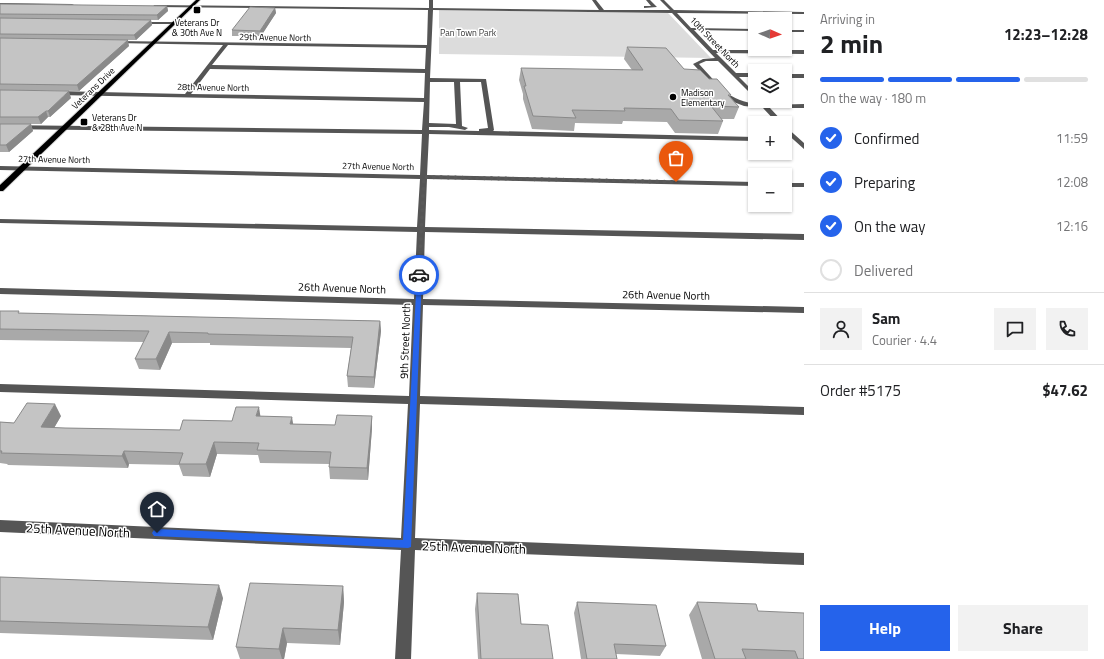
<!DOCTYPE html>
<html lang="en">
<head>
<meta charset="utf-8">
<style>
  :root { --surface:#fff; --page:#f2f2f2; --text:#202124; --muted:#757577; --line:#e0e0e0; --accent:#2563eb }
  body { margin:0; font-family:"Titillium Web",sans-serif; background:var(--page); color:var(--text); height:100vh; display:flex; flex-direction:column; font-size:15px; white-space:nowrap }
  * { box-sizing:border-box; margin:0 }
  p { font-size:13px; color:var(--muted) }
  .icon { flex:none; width:22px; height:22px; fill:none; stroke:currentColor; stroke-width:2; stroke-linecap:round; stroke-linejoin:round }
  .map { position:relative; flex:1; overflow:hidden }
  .details { display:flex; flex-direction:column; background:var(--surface); width:300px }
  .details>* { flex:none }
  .needle { width:26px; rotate:92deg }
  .buttons { position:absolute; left:748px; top:12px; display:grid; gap:8px }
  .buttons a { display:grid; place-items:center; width:44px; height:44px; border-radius:0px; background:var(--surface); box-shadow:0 1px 3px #0004; font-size:20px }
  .pin { position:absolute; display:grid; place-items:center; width:34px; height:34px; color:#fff; margin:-41px -17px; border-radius:50% 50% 50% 0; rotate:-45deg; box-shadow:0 0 4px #0007 }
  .pin .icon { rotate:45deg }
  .courier { position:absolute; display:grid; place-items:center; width:40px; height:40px; margin:-20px; border:3px solid #2563eb; border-radius:50%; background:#fff; color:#222; box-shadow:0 1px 5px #0007 }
  .headline em { font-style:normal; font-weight:700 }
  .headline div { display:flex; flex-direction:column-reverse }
  .headline { display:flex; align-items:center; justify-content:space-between; height:68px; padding:0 16px }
  h1 { font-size:26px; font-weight:700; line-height:30px }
  .bar { display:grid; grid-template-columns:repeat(4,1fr); gap:6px 4px; align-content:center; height:48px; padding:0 16px }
  .bar i { height:5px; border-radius:3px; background:var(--line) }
  .bar .selected { background:var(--accent) }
  .bar p { grid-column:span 4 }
  .line { display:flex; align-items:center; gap:10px; padding:0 16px; border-top:1px solid var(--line) }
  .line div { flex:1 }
  .round { display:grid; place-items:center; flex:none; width:42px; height:42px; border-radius:0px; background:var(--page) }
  ol { padding:0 16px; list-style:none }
  li { display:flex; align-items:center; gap:12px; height:44px }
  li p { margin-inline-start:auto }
  li .icon { padding:4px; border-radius:50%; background:var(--accent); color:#fff; stroke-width:4 }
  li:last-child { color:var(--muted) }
  li i { width:22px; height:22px; border:2px solid var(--line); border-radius:50% }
  .primary-button { display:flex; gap:8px; margin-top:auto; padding:8px 16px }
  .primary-button a { flex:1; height:46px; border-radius:0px; background:var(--accent); color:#fff; font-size:16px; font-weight:700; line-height:46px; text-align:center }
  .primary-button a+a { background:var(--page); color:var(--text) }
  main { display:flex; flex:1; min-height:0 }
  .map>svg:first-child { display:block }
  .green { fill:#dcdcdc }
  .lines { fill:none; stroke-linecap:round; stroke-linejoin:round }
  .major-casing { stroke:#dbdbdb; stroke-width:2 }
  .minor { fill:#555; fill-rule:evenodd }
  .major { fill:#000; fill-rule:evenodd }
  .wall { fill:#a9a9a9 }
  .shaded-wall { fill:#898989 }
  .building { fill:#c4c4c4; stroke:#898989 }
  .route { fill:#2563eb }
  .done { stroke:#595959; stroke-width:4; stroke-dasharray:0 7.2 }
  .poi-dot { fill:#000; stroke:#fff; stroke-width:1.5 }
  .labels { text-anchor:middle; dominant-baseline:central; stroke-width:3; stroke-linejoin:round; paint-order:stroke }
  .far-poi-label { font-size:9px; fill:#000; stroke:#fff; text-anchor:start }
  .far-park-label { font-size:9px; fill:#333; stroke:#fff }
  .far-street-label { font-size:9px; fill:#000; stroke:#fff }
  .street-label { font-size:11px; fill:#000; stroke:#fff }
  .near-street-label { font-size:13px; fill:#000; stroke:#fff }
</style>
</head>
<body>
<main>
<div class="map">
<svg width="804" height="659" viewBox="0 0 804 659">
  <rect width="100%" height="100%" fill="#fff"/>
  <path class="green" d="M439,10L668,13L711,58L439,54Z"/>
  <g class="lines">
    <defs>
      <path id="major" d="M196,0H200L3,191H0V185Z"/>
    </defs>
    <use href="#major" class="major-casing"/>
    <path class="minor" d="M429,0H433V8L599,10L592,0H596L604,10H670L660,0H664L674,10L804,12V14L677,13L691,28L755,29V31L694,30L713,50H804V54L716,53L736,73H755V77H739L755,93V98L718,61H706L699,64C719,85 728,102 759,104L758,103L761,101L766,105L804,104V108H770L784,123H777L763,108L744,106L726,99L693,64L703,59L715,58L672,13L433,10L430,78L486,79L494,130L493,131L755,137V141L429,134L427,175L755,182V186L427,179L425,227L804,234V240L425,232L423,299L804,307V313L423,305L420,396L804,407V415L420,404L415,538L804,553V565L415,550L411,659H395L401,550L0,532V520L401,538L408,404L0,392V384L409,396L413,305L0,294V288L414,299L417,232L0,223V219L417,227L420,179L0,170V166L420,175L422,134L0,129V125L422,130L424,102L56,95L53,93L56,91L185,94L223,45L114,43L116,41L427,45L428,10L153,7L154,5L429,8ZM228,45L426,48L425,69L212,65ZM210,69L425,73L424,98L191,94ZM430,82H454L456,124L429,123ZM460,82H481L488,128L479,129V131L429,130V127H449L465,130L468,128L462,126Z
      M646,0H650L657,7L644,8V6H651Z
      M0,3L72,4L74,5L72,6L0,5Z
      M138,22H173L175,23L173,24H136Z
      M785,30H804V32H785Z
      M785,74H804V78H785Z
      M785,126L804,143V149L785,132Z
      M785,183H804V187H785Z"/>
    <use href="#major" class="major"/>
  </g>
  <path class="wall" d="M0,4L167,6L168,11L158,20H151L152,25L136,40H102L129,46L79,91L0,90Z
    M275,8L276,13L261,36H232V30Z
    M627,47L709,79L731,95L730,97L739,107L734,119H721L723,121L718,134L675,133L667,122L623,121L622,124L575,123L574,131L532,129L523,99V94L519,80L521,68L632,70L624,59Z
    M0,90L71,98L50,117H48L41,124H12H31L33,131L9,152H0Z
    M0,311L19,313L380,321L381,331L374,388L348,387L347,376L351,348L210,345V343H172L160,370L139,369L135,359L144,342L0,340Z
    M61,416L54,428L180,430L260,416L293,424L335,425L372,416V428L368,480L330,479L329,467L330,464L260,463L258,455L217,454L210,477L183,476L179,465L129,464L128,468L8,465L7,464L0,463V422L14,423Z
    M0,577L223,598L213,640L0,633Z
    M343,586L344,602L340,645L287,643L284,659H240L236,647Z
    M477,593L521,624L553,659H478L475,609Z
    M577,602L666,646L660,656L616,654L617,659H581L574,613Z
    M697,602L758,611L804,659H702L689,615Z"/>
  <path class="shaded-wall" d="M167,6L168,11L158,20L157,15Z
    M275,8L276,13L261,36L260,31Z
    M151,20L152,25L136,40L134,35Z
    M128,40L129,46L79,91L77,85Z
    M69,91L71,98L50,117L48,111Z
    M46,111L48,117L41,124L38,117Z
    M31,124L33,131L9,152L6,145Z
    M380,321L381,331L374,388V377Z
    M169,332L172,343L160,370L156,359Z
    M55,404L61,416L47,440L41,427Z
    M259,407L261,420L256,416Z
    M372,416V428L368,480L367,468Z
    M292,417L294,429L290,424Z
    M214,442L217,454L210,477L206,464Z
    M124,451L129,464L128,468L122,456Z
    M219,585L223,598L213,640L208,627Z
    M343,586L344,602L340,645L338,630Z
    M283,628L287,643L284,659H282L279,649Z"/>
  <path class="building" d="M0,4L167,6L157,15L0,14Z
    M250,7L275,8L260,31L232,30Z
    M0,18L151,20L134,35L0,34Z
    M0,38L128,40L77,85L0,84Z
    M627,47L666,48L684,69L700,70L709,79H717L731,95H728L739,107L711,106L723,121L679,120L671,109L624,108L625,111L572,110L576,118L533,116L524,86H526L521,68L643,70Z
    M0,90L69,91L48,111H46L38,117H0Z
    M0,124H31L6,145H0Z
    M0,311H19L18,313L380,321L374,377L347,376L353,337L208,334V333L169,332L156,359H135L149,331L0,329Z
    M27,403L55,404L41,427L65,428L180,430L183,420L232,421L236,407H259L256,416L292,417L290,424L335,425L337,415L372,416L367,468L329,467L331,452L257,450L259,443L214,442L206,464H179L183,453L124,451L122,456L1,453L2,451H0V422L14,423Z
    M0,577L219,585L208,627L0,621Z
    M250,583L343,586L338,630L283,628L279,649L236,647Z
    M477,593L518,594L521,624L548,625L553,659H481Z
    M577,602L656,605L666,646L614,644L617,659H587Z
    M697,602L756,604L758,611L804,613V659H798L795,651L742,649L746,659H715Z"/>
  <path class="route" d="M417,274L422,275L411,547L408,548L154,536L152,533L154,530L157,529L403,540Z"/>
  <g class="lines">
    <path class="done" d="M419,275L424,177L676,182"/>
  </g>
  <g class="poi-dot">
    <rect x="193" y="6" width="8" height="8" rx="2"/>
    <circle cx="673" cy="97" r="4"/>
    <rect x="80" y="118" width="8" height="8" rx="2"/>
  </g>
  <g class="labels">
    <g class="far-poi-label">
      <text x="197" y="22" text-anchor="middle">Veterans Dr<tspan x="197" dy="10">&amp; 30th Ave N</tspan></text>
      <text x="681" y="92">Madison<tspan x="681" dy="10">Elementary</tspan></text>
      <text x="92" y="117">Veterans Dr<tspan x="92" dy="10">&amp; 28th Ave N</tspan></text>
    </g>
    <g class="far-park-label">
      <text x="468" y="32">Pan Town Park</text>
    </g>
    <g class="far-street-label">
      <text transform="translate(275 37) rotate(1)">29th Avenue North</text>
      <text transform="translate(715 42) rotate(46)">10th Street North</text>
      <text transform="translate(213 87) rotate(1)">28th Avenue North</text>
      <text transform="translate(93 88) rotate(-44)">Veterans Drive</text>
      <text transform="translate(54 159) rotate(1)">27th Avenue North</text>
      <text transform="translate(378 166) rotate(1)">27th Avenue North</text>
    </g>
    <g class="street-label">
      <text transform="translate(342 288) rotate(2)">26th Avenue North</text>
      <text transform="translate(666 295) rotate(1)">26th Avenue North</text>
      <text transform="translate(405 341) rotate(-88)">9th Street North</text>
    </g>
    <g class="near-street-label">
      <text transform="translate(78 530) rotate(3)">25th Avenue North</text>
      <text transform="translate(474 547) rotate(2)">25th Avenue North</text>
    </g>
  </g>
</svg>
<div class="buttons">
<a><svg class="needle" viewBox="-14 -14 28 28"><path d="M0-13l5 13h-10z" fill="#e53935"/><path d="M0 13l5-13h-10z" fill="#757577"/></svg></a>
<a><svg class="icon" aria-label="layers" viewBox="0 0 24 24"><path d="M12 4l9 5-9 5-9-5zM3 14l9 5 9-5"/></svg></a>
<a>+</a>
<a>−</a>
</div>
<div class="pin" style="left:676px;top:182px;background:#ea580c"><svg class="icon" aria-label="bag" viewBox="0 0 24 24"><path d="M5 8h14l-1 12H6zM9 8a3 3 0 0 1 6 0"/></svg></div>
<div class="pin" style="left:157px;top:533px;background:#1f2937"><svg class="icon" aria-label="home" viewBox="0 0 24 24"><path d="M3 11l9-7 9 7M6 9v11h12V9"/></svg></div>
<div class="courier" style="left:419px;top:275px"><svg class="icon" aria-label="car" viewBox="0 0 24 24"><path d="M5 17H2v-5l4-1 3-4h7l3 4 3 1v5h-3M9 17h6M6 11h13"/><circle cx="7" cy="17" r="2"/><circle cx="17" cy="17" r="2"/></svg></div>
</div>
<section class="details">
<div class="headline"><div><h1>2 min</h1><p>Arriving in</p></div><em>12:23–12:28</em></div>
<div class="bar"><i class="selected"></i><i class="selected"></i><i class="selected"></i><i></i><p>On the way · 180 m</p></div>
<ol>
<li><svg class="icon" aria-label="check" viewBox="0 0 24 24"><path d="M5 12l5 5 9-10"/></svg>Confirmed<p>11:59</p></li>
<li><svg class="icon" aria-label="check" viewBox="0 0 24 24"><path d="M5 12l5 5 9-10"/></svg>Preparing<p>12:08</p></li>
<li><svg class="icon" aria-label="check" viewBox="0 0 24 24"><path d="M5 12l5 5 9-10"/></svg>On the way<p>12:16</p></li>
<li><i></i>Delivered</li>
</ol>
<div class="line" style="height:72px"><a class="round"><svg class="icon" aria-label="person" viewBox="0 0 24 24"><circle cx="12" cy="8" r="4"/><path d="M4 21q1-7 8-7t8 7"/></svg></a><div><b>Sam</b><p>Courier · 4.4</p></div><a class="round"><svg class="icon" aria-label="chat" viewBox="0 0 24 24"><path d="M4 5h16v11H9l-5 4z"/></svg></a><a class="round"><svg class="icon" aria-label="phone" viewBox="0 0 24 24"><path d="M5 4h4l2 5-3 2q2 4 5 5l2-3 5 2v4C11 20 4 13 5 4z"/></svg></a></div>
<div class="line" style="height:52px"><div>Order #5175</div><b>$47.62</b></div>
<div class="primary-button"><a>Help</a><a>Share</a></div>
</section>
</main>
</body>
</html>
